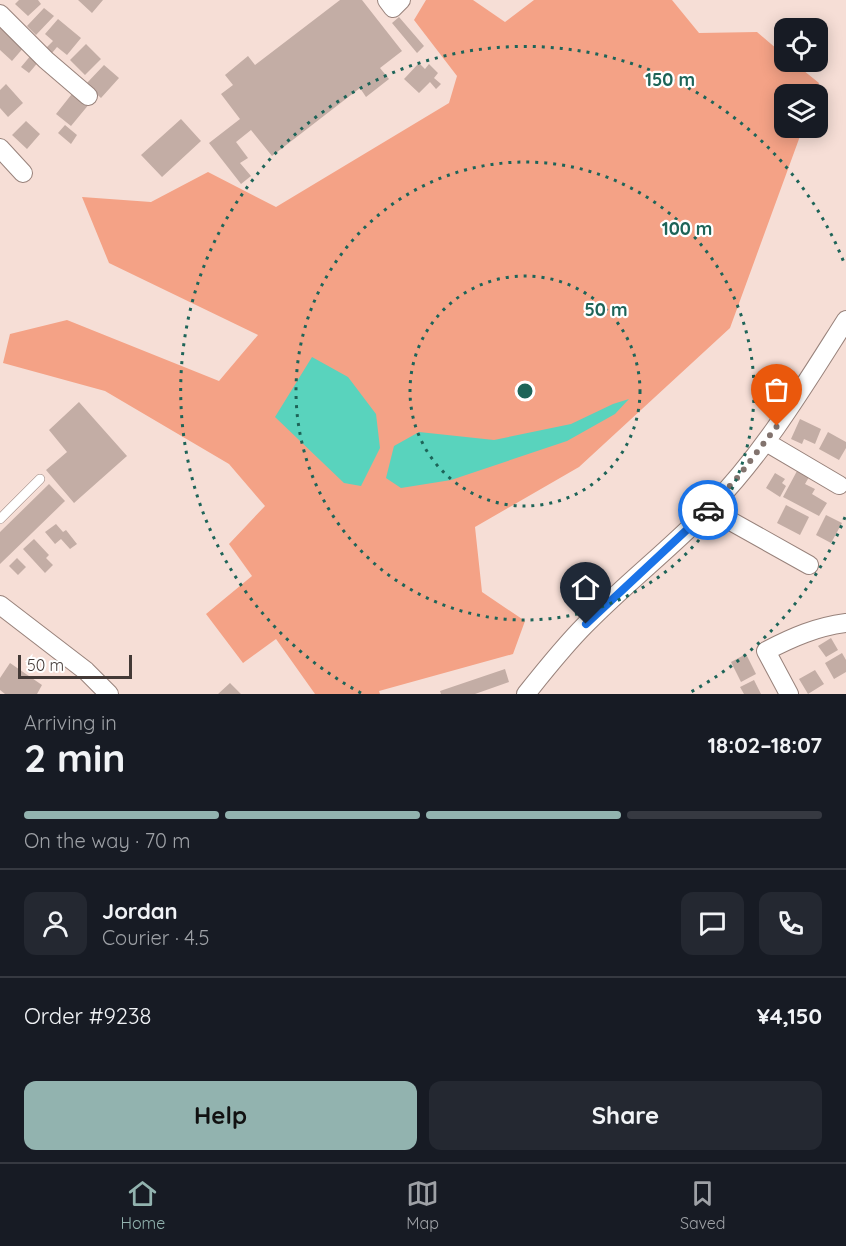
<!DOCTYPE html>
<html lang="en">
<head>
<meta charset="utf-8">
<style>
  :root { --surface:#171b24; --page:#242831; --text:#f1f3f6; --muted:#9ea1a6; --line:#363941; --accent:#92b3af }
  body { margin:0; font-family:Quicksand,sans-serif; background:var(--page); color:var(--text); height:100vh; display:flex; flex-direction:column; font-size:22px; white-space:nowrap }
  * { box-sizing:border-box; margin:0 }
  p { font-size:20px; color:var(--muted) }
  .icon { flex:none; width:33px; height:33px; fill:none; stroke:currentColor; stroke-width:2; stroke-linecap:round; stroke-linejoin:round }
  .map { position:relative; height:694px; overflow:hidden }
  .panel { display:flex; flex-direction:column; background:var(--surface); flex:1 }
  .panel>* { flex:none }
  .controls { position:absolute; left:774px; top:18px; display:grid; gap:12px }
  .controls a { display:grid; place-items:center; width:54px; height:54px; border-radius:12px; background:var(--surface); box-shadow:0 3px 15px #0003; font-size:30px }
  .scale { position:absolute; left:18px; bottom:15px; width:114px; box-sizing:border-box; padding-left:6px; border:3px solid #433936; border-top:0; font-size:16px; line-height:21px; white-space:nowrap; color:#433936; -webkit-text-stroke:4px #fff; paint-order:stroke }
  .pin { position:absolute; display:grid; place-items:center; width:51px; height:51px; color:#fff; margin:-62px -26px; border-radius:50% 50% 50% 0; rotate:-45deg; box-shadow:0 0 6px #0007 }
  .pin .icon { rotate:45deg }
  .courier { position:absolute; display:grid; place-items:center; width:60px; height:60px; margin:-30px; border:4px solid #1a73e8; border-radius:50%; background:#fff; color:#222; box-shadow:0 2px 8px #0007 }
  .head em { font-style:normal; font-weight:800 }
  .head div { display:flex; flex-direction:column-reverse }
  .head { display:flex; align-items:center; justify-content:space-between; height:102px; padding:0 24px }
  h1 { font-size:39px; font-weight:800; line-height:45px }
  .bar { display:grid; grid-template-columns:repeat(4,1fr); gap:9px 6px; align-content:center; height:72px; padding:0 24px }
  .bar i { height:8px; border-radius:4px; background:var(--line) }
  .bar .on { background:var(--accent) }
  .bar p { grid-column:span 4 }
  .line { display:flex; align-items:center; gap:15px; padding:0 24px; border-top:2px solid var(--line) }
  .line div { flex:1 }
  .round { display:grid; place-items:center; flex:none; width:63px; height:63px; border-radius:12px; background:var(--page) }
  .cta { display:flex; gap:12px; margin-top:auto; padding:12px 24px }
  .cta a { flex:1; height:69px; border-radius:12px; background:var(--accent); color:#111; font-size:24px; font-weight:800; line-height:69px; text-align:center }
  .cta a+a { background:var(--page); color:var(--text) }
  .tabs { display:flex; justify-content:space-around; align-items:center; height:84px; border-top:2px solid var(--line); background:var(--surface); font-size:16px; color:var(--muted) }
  .tabs a { display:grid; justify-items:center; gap:3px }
  .tabs .on { color:var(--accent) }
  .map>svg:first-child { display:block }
  .green { fill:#f4a286 }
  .water { fill:#59d3bd }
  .building { fill:#c3ada5 }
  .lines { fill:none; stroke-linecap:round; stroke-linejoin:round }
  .service-casing { stroke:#98827b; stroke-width:10 }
  .minor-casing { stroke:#98827b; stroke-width:20 }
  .service { stroke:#fff; stroke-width:9 }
  .minor { stroke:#fff; stroke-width:18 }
  .done { stroke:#82736e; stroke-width:6; stroke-dasharray:0 10.8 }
  .route { stroke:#1a73e8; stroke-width:8 }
  .ring { fill:none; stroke:#1d6458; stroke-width:3; stroke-dasharray:3 6 }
  .centre { fill:#1d6458; stroke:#fff; stroke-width:3 }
  .ring-label { font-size:18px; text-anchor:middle; font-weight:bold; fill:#1d6458; stroke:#fff; stroke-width:4.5; stroke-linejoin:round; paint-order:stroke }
</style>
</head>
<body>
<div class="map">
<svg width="846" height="694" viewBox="0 0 846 694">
  <rect width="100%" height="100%" fill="#f6ded6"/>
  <path class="green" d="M426,0H473L505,22L534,0H672L699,33L757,32L784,55V62H793L819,83L815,94H784V128H803L730,328L579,467L475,527L482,592L525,621L513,654L379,691L380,694H315L276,639L243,663L206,614L252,576L229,544L265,506L229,464L105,391L3,363L10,334L67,320L219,381L258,335L109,263L82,197L151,202L208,172L276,207L449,103L457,76L414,20Z"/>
  <path class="water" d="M312,357L348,377L376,414L380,448L361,486L344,483L275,417Z
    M629,399L615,414L567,441L451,480L401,488L386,478L394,446L419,432L494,440L571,424L613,404Z"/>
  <path class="building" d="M19,0H38L41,4L28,16L15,4Z
    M78,0H103L92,13Z
    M340,0H362L402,51L380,68L389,79L366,97L360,88L272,156L251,130L236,142L248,158L240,163L251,176L241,184L209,143L240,119L221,94L233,85L225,75L248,56L255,65Z
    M44,8L54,16L36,35L27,26Z
    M399,17L424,46L417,53L392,23Z
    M58,19L81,38L67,55L57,47L52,53L46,48L53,41L45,34Z
    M0,24L25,46L12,61L0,50Z
    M86,44L101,59L85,75L70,60Z
    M32,54L40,60L29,73L21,67Z
    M419,63L425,69L429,64L438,73L434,78L441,84L436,89L430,82L419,93L404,79Z
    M104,65L119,78L101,98L86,84Z
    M6,84L23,103L8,117L0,108V90Z
    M75,90L90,103L71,126L56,114Z
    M181,119L201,141L162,177L141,155Z
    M26,121L40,134L27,149L12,135Z
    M65,125L77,135L71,144L58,133Z
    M79,402L127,456L74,503L46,470L67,452L49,430Z
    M800,419L821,429L815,444L804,439L802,444L791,439Z
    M828,432L846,442V448L839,460L819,449Z
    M797,471L809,477L805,484L815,489L812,494L827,503L819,516L783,497Z
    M775,473L785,479L782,483L786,486L780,497L766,488Z
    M49,484L65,501L0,564V532Z
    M786,505L809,517L800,535L777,523Z
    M826,515L842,523L831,543L816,535Z
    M56,524L63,532L66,530L77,544L70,549L61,539L55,544L45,532Z
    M34,539L49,555L46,558L53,565L45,573L23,549Z
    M17,558L26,567L18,575L9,566Z
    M831,638L838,650L826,657L818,646Z
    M842,653L846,660V672L834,679L825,663Z
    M746,654L756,674L741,682L731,662Z
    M10,663L42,685L37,694H5L0,690V678Z
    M505,669L509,682L475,694H441L440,691Z
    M815,670L824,684L808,694L799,679Z
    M754,680L761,694H744L740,687Z
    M230,683L241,694H218Z"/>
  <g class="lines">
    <defs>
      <path id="service" d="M0,519L40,479"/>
      <path id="minor" d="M387,0L393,8L401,0
        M0,14L46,60L88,96
        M0,148L23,173
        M766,442L839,485
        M709,509L809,565
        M0,605L86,671L109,694
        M526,694C545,670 564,646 586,624C625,584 670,549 709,509C764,453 804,386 846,320
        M789,694L766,651C793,637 816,627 846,623"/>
    </defs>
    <use href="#service" class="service-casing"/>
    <use href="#minor" class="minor-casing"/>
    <use href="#service" class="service"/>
    <use href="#minor" class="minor"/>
  </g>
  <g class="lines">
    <path class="done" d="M708,510L738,477L777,426"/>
    <path class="route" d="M586,624L708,510"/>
  </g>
  <g class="ring">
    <circle cx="525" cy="391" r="115"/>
    <circle cx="525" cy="391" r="229"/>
    <path d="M845 517A344 344 0 0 1 689 693M361 693A344 344 0 1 1 845 265"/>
  </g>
  <circle cx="525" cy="391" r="9" class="centre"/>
  <g class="ring-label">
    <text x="670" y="86">150 m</text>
    <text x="687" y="235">100 m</text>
    <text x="606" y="316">50 m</text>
  </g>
</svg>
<div class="controls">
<a><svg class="icon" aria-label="locate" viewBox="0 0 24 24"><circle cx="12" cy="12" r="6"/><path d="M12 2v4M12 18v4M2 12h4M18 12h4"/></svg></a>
<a><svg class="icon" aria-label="layers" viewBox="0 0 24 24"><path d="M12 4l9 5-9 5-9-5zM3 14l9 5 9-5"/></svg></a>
</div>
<div class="scale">50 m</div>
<div class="pin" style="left:777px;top:426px;background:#ea580c"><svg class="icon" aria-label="bag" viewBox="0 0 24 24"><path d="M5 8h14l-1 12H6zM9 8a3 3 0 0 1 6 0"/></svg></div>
<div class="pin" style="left:586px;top:624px;background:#1f2937"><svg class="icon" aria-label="home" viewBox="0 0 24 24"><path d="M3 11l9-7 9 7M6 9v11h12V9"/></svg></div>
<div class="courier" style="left:708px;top:510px"><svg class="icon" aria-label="car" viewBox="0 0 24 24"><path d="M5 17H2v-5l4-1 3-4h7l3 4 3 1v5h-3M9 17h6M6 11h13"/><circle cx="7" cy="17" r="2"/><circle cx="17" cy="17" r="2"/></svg></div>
</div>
<section class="panel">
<div class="head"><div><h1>2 min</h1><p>Arriving in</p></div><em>18:02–18:07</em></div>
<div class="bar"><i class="on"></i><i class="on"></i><i class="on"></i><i></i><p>On the way · 70 m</p></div>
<div class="line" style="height:108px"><a class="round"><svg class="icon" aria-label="person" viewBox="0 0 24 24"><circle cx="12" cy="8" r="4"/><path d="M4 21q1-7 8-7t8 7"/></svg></a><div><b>Jordan</b><p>Courier · 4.5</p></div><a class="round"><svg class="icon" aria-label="chat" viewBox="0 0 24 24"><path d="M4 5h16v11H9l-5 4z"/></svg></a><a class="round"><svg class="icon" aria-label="phone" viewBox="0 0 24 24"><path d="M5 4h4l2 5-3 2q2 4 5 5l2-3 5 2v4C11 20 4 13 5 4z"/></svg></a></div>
<div class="line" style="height:78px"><div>Order #9238</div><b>¥4,150</b></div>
<div class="cta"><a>Help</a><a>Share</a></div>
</section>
<nav class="tabs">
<a class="on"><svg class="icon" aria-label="home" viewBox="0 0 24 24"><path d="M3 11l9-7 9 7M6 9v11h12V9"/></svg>Home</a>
<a><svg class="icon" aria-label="map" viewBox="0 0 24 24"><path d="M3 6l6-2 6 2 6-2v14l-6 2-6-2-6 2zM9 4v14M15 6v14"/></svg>Map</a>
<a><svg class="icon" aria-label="saved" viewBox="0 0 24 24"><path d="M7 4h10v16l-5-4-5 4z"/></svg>Saved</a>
</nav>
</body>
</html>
